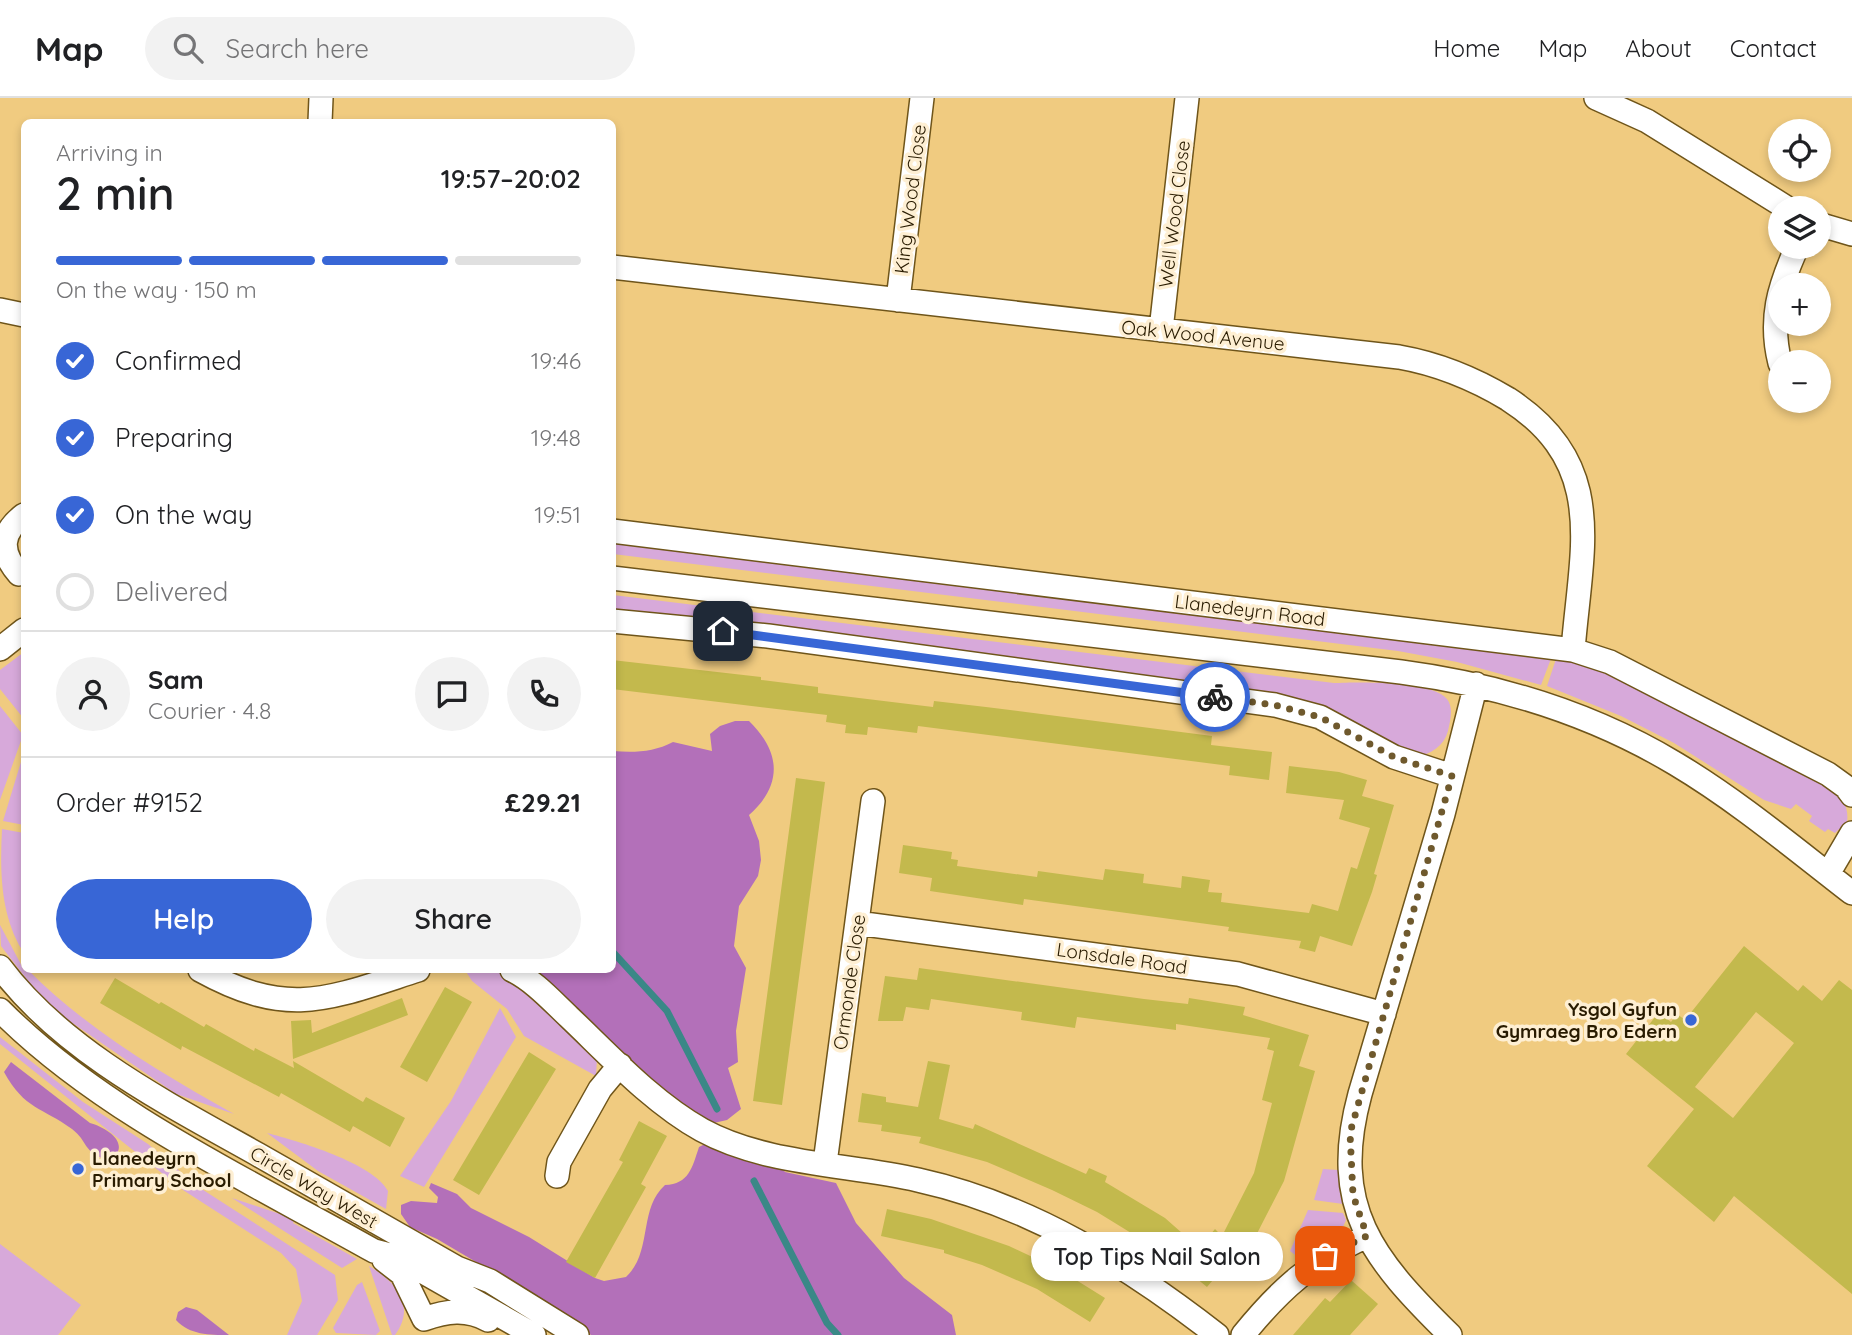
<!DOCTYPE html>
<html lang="en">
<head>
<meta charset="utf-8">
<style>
  :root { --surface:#fff; --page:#f2f2f2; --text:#202124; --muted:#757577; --line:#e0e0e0; --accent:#3866d6 }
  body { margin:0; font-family:Quicksand,sans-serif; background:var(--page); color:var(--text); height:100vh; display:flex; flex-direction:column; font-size:26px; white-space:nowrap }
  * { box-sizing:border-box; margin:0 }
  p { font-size:23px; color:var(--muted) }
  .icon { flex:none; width:38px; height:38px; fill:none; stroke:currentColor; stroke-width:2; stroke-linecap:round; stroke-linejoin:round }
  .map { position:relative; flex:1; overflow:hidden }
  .sheet { position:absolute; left:21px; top:21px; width:595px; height:854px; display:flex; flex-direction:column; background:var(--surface); border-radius:10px; box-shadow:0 4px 10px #0003 }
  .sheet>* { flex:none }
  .tools { position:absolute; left:1768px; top:21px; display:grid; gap:14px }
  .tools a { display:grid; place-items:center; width:63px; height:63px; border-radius:50%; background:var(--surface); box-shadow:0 4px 10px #0003; font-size:35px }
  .pin { position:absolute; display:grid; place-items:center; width:60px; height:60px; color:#fff; margin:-30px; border-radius:14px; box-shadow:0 4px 10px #0006 }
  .courier { position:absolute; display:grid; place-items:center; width:70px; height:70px; margin:-35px; border:5px solid #3866d6; border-radius:50%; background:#fff; color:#222; box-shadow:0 2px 9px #0007 }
  .bubble { position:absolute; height:49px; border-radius:24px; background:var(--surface); box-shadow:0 4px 10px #0003; font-size:23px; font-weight:600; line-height:49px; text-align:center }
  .overview em { font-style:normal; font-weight:600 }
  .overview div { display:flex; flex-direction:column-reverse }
  .overview { display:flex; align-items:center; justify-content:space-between; height:119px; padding:0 35px }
  h1 { font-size:46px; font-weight:600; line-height:52px }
  .bar { display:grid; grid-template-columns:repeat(4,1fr); gap:10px 7px; align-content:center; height:84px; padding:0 35px }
  .bar i { height:9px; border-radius:5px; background:var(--line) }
  .bar .on { background:var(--accent) }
  .bar p { grid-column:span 4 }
  .line { display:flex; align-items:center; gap:18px; padding:0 35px; border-top:2px solid var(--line) }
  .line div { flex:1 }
  .round { display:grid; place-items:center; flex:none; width:74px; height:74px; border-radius:37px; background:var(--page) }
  ol { padding:0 35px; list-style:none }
  li { display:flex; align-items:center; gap:21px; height:77px }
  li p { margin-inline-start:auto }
  li .icon { padding:7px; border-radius:50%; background:var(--accent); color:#fff; stroke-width:4 }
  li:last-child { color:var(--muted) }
  li i { width:38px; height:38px; border:4px solid var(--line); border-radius:50% }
  .cta { display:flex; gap:14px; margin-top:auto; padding:14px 35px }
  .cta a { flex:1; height:80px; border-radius:42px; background:var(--accent); color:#fff; font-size:28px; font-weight:600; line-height:80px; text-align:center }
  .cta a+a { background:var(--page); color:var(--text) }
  header { display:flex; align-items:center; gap:42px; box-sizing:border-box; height:98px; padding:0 35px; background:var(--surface); border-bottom:2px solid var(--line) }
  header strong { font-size:33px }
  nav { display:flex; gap:38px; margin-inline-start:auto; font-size:24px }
  .search { width:490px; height:63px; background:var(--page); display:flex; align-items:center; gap:18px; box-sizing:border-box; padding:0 24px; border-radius:38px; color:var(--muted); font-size:26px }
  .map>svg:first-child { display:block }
  .green { fill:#d7a9da }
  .forest { fill:#b370b9 }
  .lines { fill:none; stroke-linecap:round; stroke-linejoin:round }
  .stream { stroke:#3a8887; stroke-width:7 }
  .building { fill:#c3b94d; fill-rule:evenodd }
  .minor-casing { stroke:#6f551a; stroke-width:26 }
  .minor { stroke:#fff; stroke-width:23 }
  .done { stroke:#6f592d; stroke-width:7; stroke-dasharray:0 12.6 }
  .route { stroke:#3866d6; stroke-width:9 }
  .poi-dot { fill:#3866d6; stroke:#feefd3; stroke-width:2.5 }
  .labels { text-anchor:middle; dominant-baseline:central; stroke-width:7; stroke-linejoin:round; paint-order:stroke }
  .street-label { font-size:19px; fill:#291b00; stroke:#feefd3 }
  .poi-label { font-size:19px; font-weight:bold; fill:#291b00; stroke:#feefd3; text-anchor:end }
</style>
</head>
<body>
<header>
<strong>Map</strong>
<div class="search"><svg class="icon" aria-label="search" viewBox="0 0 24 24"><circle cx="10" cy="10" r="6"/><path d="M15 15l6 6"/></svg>Search here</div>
<nav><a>Home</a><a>Map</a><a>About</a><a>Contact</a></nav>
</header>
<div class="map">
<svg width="1852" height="1237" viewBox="0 0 1852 1237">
  <rect width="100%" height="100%" fill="#f0cb80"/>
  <path class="green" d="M613,442L1552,558L1541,587L1457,564L1398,553L613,456Z
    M613,497L1334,585C1358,584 1431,582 1447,601C1454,610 1450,623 1448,633C1444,648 1431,656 1416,659L1357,629L613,516Z
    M24,554V621L0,591V572Z
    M1557,558L1595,566L1833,688C1845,703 1852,715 1844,734L1839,731L1835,735L1828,731L1825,734L1809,723L1812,718L1796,706L1791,711L1764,702L1674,645L1621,618L1547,588Z
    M0,608L23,637L0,702Z
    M24,654V727L3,723Z
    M2,731L24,735V847L22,852C0,816 0,772 2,731Z
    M0,827L24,872H28C88,932 161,975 234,1016L176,996L65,920L41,900L1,848Z
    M465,872L498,873L516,881L597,960L596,978L524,938L507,911L472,883Z
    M500,910L516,939L424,1089L400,1078L451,1003Z
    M0,939L83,1004L148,1046L197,1088L335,1177L338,1202L317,1237H287L302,1203L296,1171L281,1155L183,1092L0,946Z
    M267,1035C298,1043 373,1065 388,1093L386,1111L318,1073Z
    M1323,1071L1338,1072L1343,1106L1314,1102Z
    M232,1100L295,1121L293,1125L357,1161L342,1170Z
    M1308,1112L1343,1115L1346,1122L1338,1140L1303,1163L1290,1153Z
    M0,1146L81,1207L58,1237H0Z
    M369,1168C395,1183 417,1207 395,1237H392Z
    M362,1184L380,1233L376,1237L336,1235L333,1230L357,1187Z"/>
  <path class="forest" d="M735,623H749C781,654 783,687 749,717L759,743L761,762L758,778L739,808L734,848L746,870L736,933L738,964L728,970L741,1011L727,1022L705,1027L664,1001L573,907L528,872H612L613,653C634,655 654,654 673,644L712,653L710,636L720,628Z
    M11,964L90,1025C108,1030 133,1047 109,1063C81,1053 89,1044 72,1031C42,1009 25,1012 4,974Z
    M711,1043L774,1061L785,1074L836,1085L856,1125L882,1155L904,1180L952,1217L956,1237H591L566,1217L437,1141L410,1129L401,1116V1107L411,1103L437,1105L438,1099L429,1090L431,1085L457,1096L471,1110L529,1139L595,1180L604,1183L626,1179C653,1154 638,1111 665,1087C689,1086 692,1070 699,1049Z
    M186,1209L197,1212L229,1237C209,1237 190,1237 176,1222L178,1214Z"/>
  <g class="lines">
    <path class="stream" d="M612,853L667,913L717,1011
      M754,1083L827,1225L838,1237"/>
  </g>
  <path class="building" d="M612,562L761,579V582L818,589V595L933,609L934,603L986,609L1212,638L1211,647L1272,654L1269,682L1229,677L1230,668L918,628L917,635L868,629L867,637L845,635L846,627L826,624L827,617L612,591Z
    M1289,668L1339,674L1367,682L1362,698L1394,707L1374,776L1377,777L1372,794L1352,848L1320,838L1315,854L1299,850L1301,843L1228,833L1229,829L1024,801L1023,807L930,793L932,780L899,775L903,747L952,754L951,761L958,762L957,768L1037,779L1038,773L1103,782L1105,771L1144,776L1143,785L1181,790L1182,778L1210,782L1208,794L1222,795L1221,804L1309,815L1312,806L1338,813L1351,769L1357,771L1370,730L1339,721L1344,702L1286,695Z
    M796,680L825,684L782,1007L753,1003Z
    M1744,848L1798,893L1803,887L1822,903L1839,882L1852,892V1196L1734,1098L1714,1124L1647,1068L1694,1011L1626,956L1659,914L1671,924L1677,916L1685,922ZM1756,914L1794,945L1733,1020L1695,989Z
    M919,870L1144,901L1188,906L1189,900L1245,909L1243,917L1309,937L1299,968L1315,973L1284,1083L1246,1157L1251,1162L1241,1175L1228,1164L1207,1189L1151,1143L1149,1146L1097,1114L1052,1092L987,1064L919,1045L921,1039L881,1033L882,1027L858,1024L862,995L886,999V1004L918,1009L928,963L950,967L939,1021L973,1031L975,1026L1086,1076L1089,1070L1107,1078L1105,1084L1165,1120L1199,1150L1215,1131L1222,1138L1254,1075L1272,1005L1262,1002L1274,953L1267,951L1270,940L1176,926V932L1077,919L1075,930L1021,922L1022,914L931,901L929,912L906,909L903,923H878L885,878L917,882Z
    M115,880L159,906L161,904L204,929L206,926L254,953L255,950L294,970L293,963L363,1004L366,999L405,1020L390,1049L353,1028L350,1034L281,995L279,999L182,948L181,952L100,905Z
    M445,889L472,904L427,984L400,969Z
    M402,900L408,917L293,961L291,923L311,922L312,935Z
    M529,954L556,971L479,1097L453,1082Z
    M639,1023L667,1038L641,1086L646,1089L595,1180L566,1164L623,1064L619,1062Z
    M887,1111L931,1121L1009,1148L1060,1172L1105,1200L1090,1224L1037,1191L982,1167L944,1155V1152L881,1138Z
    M1351,1182L1378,1206L1350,1237H1293L1325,1200L1330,1204Z"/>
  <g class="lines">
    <defs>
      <path id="minor" d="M1596,0L1647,23L1787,110
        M320,24L321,0
        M1818,126L1852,136
        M612,169L1399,259C1439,266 1473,280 1508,301C1609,366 1581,450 1573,552
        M898,202L922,0
        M0,212L24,217
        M1161,232L1187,0
        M1780,265C1769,221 1779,189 1797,149
        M612,433L1573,552L1610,564L1828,676L1846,689L1852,697
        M19,476C0,454 0,435 24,417
        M612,480L1401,574C1499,587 1591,615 1676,666C1738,703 1795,751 1852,795
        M612,523L768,538L1275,607L1320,619L1394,659L1452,678
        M0,551L24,532
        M1828,776L1852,735
        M857,825L1238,876L1384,916
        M0,869C63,953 168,1006 257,1056C324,1094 391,1132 457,1170L490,1183L577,1237
        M200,872C289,921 328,901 418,872
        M512,872C534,883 551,902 569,919C610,958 652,1004 702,1032C766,1067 848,1066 918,1082C1031,1107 1127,1167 1217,1237
        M0,912C100,1013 250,1083 374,1153L397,1159L534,1237
        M825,1065L873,703
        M557,1078L559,1064L600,991L620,967
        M384,1162L402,1176L424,1221C446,1213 467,1210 488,1222
        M1243,1237C1281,1190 1312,1163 1367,1138
        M1450,1237C1373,1161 1329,1110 1360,996L1443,716L1476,586"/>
    </defs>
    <use href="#minor" class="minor-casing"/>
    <use href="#minor" class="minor"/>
  </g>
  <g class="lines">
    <path class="done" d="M1215,599L1275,607L1320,619L1394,659L1452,678L1350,1035L1353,1097L1367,1138L1325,1158"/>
    <path class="route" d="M723,533L1215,599"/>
  </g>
  <g class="poi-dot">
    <circle cx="1691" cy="922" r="7"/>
    <circle cx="78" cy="1071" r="7"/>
  </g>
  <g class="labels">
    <g class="street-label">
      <text transform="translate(910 101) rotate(-83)">King Wood Close</text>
      <text transform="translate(1174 116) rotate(-83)">Well Wood Close</text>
      <text transform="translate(1203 237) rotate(6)">Oak Wood Avenue</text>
      <text transform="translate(1250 512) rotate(7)">Llanedeyrn Road</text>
      <text transform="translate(1122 860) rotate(8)">Lonsdale Road</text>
      <text transform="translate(849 884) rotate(-82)">Ormonde Close</text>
      <text transform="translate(314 1089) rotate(30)">Circle Way West</text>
    </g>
    <g class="poi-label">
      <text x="1677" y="911">Ysgol Gyfun<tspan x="1677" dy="22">Gymraeg Bro Edern</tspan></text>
      <text x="92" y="1060" text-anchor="start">Llanedeyrn<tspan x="92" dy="22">Primary School</tspan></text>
    </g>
  </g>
</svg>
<div class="tools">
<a><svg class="icon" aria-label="locate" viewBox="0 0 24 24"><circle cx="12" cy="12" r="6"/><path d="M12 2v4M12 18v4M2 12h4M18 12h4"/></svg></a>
<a><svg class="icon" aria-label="layers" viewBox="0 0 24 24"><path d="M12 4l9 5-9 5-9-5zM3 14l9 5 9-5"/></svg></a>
<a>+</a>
<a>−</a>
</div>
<div class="pin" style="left:1325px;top:1158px;background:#ea580c"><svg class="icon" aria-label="bag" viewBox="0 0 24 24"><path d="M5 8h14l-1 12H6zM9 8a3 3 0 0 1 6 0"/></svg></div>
<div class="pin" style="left:723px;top:533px;background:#1f2937"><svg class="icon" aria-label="home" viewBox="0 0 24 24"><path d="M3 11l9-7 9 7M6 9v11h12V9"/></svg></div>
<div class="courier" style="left:1215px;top:599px"><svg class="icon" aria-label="bike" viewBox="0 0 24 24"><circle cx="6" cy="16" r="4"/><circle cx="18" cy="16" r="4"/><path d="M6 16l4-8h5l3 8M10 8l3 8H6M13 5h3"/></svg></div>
<div class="bubble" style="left:1031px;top:1134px;width:252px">Top Tips Nail Salon</div>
<section class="sheet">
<div class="overview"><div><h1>2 min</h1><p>Arriving in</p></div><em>19:57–20:02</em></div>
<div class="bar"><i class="on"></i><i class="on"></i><i class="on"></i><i></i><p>On the way · 150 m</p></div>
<ol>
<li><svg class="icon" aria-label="check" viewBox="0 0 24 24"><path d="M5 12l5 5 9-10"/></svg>Confirmed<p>19:46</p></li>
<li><svg class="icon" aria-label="check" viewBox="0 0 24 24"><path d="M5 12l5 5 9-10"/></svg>Preparing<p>19:48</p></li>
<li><svg class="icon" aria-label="check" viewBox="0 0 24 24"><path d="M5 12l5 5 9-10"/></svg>On the way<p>19:51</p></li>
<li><i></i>Delivered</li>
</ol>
<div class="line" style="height:126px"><a class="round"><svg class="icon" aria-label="person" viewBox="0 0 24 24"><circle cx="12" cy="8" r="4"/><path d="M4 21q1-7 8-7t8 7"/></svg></a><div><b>Sam</b><p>Courier · 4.8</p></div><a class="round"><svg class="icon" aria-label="chat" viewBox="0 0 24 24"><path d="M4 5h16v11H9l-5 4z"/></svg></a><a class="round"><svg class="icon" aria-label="phone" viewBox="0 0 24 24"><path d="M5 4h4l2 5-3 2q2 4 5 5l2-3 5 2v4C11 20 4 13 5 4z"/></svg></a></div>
<div class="line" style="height:91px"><div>Order #9152</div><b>£29.21</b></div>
<div class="cta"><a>Help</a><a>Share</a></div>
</section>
</div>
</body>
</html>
